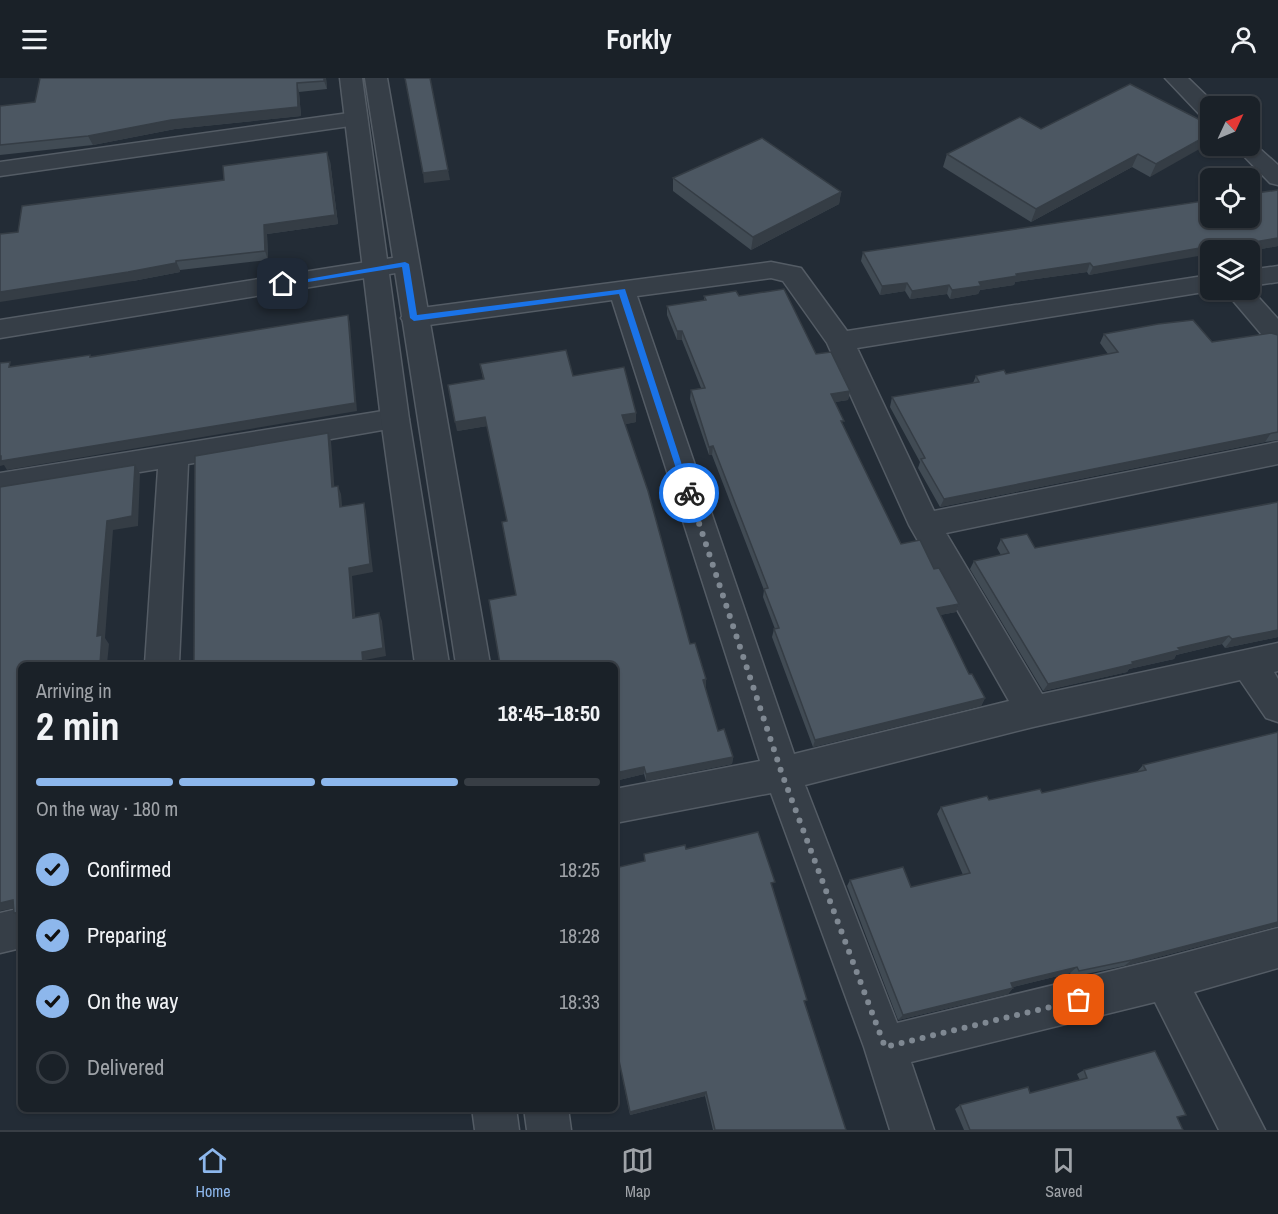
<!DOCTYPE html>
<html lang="en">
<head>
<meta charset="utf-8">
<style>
  :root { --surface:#1a2128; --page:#272e34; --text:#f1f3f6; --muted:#9fa3a8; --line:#383e45; --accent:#8db7ec }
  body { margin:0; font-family:"Archivo Narrow",sans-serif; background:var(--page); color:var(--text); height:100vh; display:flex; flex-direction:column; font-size:22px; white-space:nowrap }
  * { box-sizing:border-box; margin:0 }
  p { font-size:20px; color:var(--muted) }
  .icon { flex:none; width:33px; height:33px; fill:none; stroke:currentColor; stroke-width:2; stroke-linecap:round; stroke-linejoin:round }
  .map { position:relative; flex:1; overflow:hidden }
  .details { position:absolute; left:18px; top:584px; width:600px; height:450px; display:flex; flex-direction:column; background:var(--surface); border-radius:9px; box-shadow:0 2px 4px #0004,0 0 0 2px var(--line) }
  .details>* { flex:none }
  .needle { width:39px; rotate:46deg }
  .fabs { position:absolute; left:1200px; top:18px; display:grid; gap:12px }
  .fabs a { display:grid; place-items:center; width:60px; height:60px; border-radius:9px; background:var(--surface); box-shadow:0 2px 4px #0004,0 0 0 2px var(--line); font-size:30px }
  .pin { position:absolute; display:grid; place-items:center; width:51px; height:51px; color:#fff; margin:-26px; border-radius:12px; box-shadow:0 3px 9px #0006 }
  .courier { position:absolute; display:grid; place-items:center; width:60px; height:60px; margin:-30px; border:4px solid #1a73e8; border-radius:50%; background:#fff; color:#222; box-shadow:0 2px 8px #0007 }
  .headline em { font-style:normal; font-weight:700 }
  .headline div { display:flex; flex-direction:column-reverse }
  .headline { display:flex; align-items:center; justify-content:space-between; height:102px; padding:0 18px }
  h1 { font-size:39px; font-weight:700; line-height:45px }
  .bar { display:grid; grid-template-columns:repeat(4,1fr); gap:9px 6px; align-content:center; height:72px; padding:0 18px }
  .bar i { height:8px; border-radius:4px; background:var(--line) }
  .bar .current { background:var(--accent) }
  .bar p { grid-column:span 4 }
  ol { padding:0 18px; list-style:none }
  li { display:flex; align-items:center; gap:18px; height:66px }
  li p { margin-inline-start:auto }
  li .icon { padding:6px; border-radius:50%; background:var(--accent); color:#111; stroke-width:4 }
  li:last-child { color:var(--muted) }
  li i { width:33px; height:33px; border:3px solid var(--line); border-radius:50% }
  header { display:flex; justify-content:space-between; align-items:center; height:78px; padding:0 18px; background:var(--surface); font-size:27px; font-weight:700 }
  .dock { display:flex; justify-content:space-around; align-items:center; height:84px; border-top:2px solid var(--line); background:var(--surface); font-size:16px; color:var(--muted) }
  .dock a { display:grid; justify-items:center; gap:3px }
  .dock .current { color:var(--accent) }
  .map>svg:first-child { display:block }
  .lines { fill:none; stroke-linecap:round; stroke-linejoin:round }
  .minor-casing { stroke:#545c65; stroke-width:3 }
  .tertiary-casing { stroke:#545c65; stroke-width:3 }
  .minor { fill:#363e47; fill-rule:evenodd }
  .tertiary { fill:#363e47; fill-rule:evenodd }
  .wall { fill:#414b54 }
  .shaded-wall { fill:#353d45 }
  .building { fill:#4c5762; stroke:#353d45; stroke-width:1.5 }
  .route { fill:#1a73e8 }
  .done { stroke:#7f8892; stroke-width:6; stroke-dasharray:0 10.8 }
</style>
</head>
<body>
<header><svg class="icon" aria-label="menu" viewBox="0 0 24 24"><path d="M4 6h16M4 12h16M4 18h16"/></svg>Forkly<svg class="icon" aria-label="person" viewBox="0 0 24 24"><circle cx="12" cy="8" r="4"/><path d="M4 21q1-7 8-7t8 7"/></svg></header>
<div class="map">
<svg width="1278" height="1052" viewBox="0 0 1278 1052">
  <rect width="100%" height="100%" fill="#232c36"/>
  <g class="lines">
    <defs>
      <path id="minor" d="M1165,0H1188L1217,28H1210V41L1202,39Z
        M356,34L364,36L367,41L364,46L0,98V84Z
        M1250,62L1278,87V107L1270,105L1234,68H1250Z
        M405,178L414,180L418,186L414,192L0,260V242Z
        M771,184L801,190L847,253L1210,197V212H1217L1210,213L857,270L934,433L1278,364V386L946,455L1042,616L1278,565V593L1274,594L1278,601V644L1266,640L1240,602L1033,649L805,707L897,945L1165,880L1278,850V890L1194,914L1265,1052H1219L1155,924L911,984L934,1052H890L864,969L771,715L615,745V711L760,683L612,222L414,249L405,246L401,240L405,234L414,231ZM771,200L783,203L827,265L909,447L1009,623L794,676L637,218Z
        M1278,188V204L1250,208V192Z
        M1250,210L1278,241V267L1268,264L1224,212Z
        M395,331L405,334L409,341L405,348L188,386L179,586H145L158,391L0,417V395Z
        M21,830V870L0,875V835Z"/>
      <path id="tertiary" d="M340,0H362L409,341L449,586H415L381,341Z
        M365,0H387L490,586H456Z
        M472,1030H516L519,1052H475Z
        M524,1030H568L571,1052H527Z"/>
    </defs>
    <use href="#minor" class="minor-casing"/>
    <use href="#tertiary" class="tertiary-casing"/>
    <use href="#minor" class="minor"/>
    <use href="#tertiary" class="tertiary"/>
  </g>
  <path class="wall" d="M326,0L327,11L299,14L301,38L175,51L93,67L0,77V28Z
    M1210,47L1150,99L1132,89L1031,144L943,89L947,76L1041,51Z
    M330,83L338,146L267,156L268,182L180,192V194L133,203L18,154L224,102Z
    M673,100L841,114L839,126L751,172L673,113Z
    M1210,122L1278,168L1250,173L1210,172L1089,197L1087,194L1015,204L1014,207L980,212L978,216L950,221L947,216L910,221L905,213L880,217L861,183L863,174Z
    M704,218H739L816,276L850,313L848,322L835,324L843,347L901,466L934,491L959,526L956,534L940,537L969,596L985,620L981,628L813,669L772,559L774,551H775L763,519L764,512L712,377H709L690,321L691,312L701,310L682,262H677L667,237V228L704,223Z
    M1104,256L1212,264L1278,257V363V362L1265,364L940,429L918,390L920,384L890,329L892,319L973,305L976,298L1006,296L1108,276L1100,265Z
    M480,286L573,298L636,335V344L625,346L690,566L706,609H705L718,653L733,679L732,686L646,703L644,696L615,703V586L516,517L507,443L487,348L457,353L483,301Z
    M1001,461L1035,470L1278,559L1225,570L1222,566L1176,577L1174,581L1129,591L1127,594L1043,613L970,491L974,483L1001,477L997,470Z
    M1278,654V848L1124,888L1072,899L1070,895L1013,909V910L1008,916L898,942L847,808L850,802L911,809L963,797L937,736L941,729L1042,715L1091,704L1137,694L1143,687Z
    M686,771L773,810L805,925L846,1052H713L705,1018L630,1037L616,968H615V790L644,783V776Z
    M1084,992L1177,1040L1183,1052H964L955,1031L960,1027L1030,1015L1080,1002L1077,996Z"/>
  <path class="shaded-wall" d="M324,0H326L327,11L324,3Z
    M297,5L299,14L301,38L175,51L93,67L88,58Z
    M1210,56V65L1150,99L1156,86Z
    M327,74L330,83L338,146L267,156L268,182L265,173L264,147Z
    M1138,76L1132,89L1031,144L1036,131Z
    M448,92L450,102L424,105L423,95Z
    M841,114L839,126L751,172L753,159Z
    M1278,160V168L1250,173L1223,172L1225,169Z
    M1222,166L1219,172H1210V176L1089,197L1093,189Z
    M176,183L180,192V194L133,203L0,224V214Z
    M1090,185L1087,194L1015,204L1014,207L980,212L978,216L950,221L952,212L979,204L1016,196Z
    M907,205L905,213L880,217L882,208Z
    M949,207L947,216L910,221L912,213Z
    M348,237L350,246L357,333L7,392L4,387L0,388V378Z
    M677,253H682V262H677Z
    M850,313L848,322L829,325L831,316Z
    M636,335V344L623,347L622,337Z
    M485,339L487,348L457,353L455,344Z
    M328,355L331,363L335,417L332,409Z
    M1271,355L1265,364L940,429L944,421Z
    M713,368L712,377H709V369Z
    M135,387L140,396L138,448L113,452L105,560L109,566L107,586H100L97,558L107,443Z
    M338,408L341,416L343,438L340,429Z
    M364,425L366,434L373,494L352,498L356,548L353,540L349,490Z
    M959,526L956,534L934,538L937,530Z
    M379,535L382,543L386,578L365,582L366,586H363L362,574Z
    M1278,552V559L1225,570L1232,561Z
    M1229,558L1222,566L1176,577L1174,581L1129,591L1127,594L1043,613L1048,606L1178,570Z
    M706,601V609L702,610L703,602Z
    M985,620L981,628L813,669L815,662Z
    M733,679L732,686L646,703V696Z
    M644,689V696L615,703V695Z
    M13,822L21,829L0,833V825Z
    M21,834V840L14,835Z
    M1278,844V848L1124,888L1132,882Z
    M1077,889L1070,895L1005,911L1011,905Z
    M1013,910L1008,916L898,942L903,937Z
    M706,1014L705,1018L630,1037V1034Z"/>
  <path class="building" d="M40,0H324V3L297,5L298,29L171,42L88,58L0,67V28L35,24Z
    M405,0H430L448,92L423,95Z
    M1130,6L1210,47V56L1156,86L1138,76L1036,131L947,76L1020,39L1041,51Z
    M762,60L841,114L753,159L673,100Z
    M327,74L335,137L264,147L265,173L176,183V185L128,194L0,214V156L18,154L22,128L224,102L223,88Z
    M1278,112V160L1225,169L1222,166L1093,189L1090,185L1016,196L1017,198L979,204L981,208L952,212L949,207L912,213L907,205L882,208L863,174L1210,122V140H1250V116Z
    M784,211L816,276L831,274L850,313L831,316L844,343H841L901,466L920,462L934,491L939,490L959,526L937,530L969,596H972L985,620L815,662L774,551L779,550L764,511L768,510L713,368L709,369L691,312L705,310L682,253H677L667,228L706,222L704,218L736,213L739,218Z
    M348,237L355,325L1,383V378H0V285L10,284L9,289L90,277V279Z
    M1193,242L1212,264L1271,255L1278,257V354L944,421L921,381L925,380L892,319L979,304L976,298L1004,292L1006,296L1118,274L1104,256L1158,246Z
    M566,272L573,298L624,289L636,335L622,337L648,413L690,566L695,565L706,601L703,602L718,653L724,651L733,679L646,696L644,689L615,695V586H500L489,522L516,517L502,444L507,443L485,339L455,344L448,307L484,301L480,286Z
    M328,355L332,409L338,408L340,429L364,425L370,486L349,490L353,540L379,535L383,570L362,574L363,586H194L195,378Z
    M135,387L132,438L107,443L97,558L102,557L100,586H21V834L14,835L13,822L0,825V409Z
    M1278,424V552L1232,561L1229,558L1178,570L1180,572L1132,584L1133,586L1048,606L974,483L1009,475L1001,461L1027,456L1035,470Z
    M1278,654V844L1132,882L1079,893L1077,889L1011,905L1013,910L903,937L850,802L903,789L911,809L970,795L941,729L987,718L989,722L1040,711L1042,715L1091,704L1146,692L1143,687Z
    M758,754L775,804L771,805L807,922L804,923L846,1052H715L706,1014L630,1034L615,964V790L645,783L644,776L685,767L686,771Z
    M1155,973L1186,1037L1177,1039L1183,1052H970L960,1027L1028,1009L1030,1015L1087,1000L1084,992Z"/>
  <path class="route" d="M405,184L409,186L417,237L625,211L692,418L684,415L619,216L414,243L410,240L402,189L283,208L279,206Z"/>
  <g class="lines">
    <path class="done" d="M689,415L782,696L885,969L1079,922"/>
  </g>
</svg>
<div class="fabs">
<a><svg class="needle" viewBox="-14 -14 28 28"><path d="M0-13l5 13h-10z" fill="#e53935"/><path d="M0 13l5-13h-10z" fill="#9fa3a8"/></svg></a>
<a><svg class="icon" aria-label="locate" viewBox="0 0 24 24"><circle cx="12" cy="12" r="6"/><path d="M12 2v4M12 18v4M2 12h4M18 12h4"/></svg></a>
<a><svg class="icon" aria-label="layers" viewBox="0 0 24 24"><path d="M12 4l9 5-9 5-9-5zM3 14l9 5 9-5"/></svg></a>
</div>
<div class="pin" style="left:1079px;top:922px;background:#ea580c"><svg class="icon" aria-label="bag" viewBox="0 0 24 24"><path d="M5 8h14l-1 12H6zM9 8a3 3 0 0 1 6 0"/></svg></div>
<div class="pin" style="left:283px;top:206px;background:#1f2937"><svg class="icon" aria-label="home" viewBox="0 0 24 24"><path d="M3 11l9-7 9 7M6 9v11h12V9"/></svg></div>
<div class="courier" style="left:689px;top:415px"><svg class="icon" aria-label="bike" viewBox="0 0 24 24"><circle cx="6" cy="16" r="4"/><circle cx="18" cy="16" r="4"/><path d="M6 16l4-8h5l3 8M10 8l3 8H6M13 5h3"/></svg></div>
<section class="details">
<div class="headline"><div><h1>2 min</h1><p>Arriving in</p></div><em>18:45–18:50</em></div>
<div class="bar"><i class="current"></i><i class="current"></i><i class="current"></i><i></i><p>On the way · 180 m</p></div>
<ol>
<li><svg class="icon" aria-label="check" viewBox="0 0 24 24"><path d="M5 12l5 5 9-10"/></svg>Confirmed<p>18:25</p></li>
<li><svg class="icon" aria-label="check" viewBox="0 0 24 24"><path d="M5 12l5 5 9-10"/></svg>Preparing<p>18:28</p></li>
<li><svg class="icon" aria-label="check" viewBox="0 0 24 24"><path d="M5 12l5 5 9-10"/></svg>On the way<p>18:33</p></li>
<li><i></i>Delivered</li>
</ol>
</section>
</div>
<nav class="dock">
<a class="current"><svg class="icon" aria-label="home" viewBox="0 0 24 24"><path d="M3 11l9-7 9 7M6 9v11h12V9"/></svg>Home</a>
<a><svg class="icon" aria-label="map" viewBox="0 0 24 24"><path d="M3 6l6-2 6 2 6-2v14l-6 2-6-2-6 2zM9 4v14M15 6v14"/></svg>Map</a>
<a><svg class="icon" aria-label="saved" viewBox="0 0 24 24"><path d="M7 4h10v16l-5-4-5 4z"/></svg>Saved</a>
</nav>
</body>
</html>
